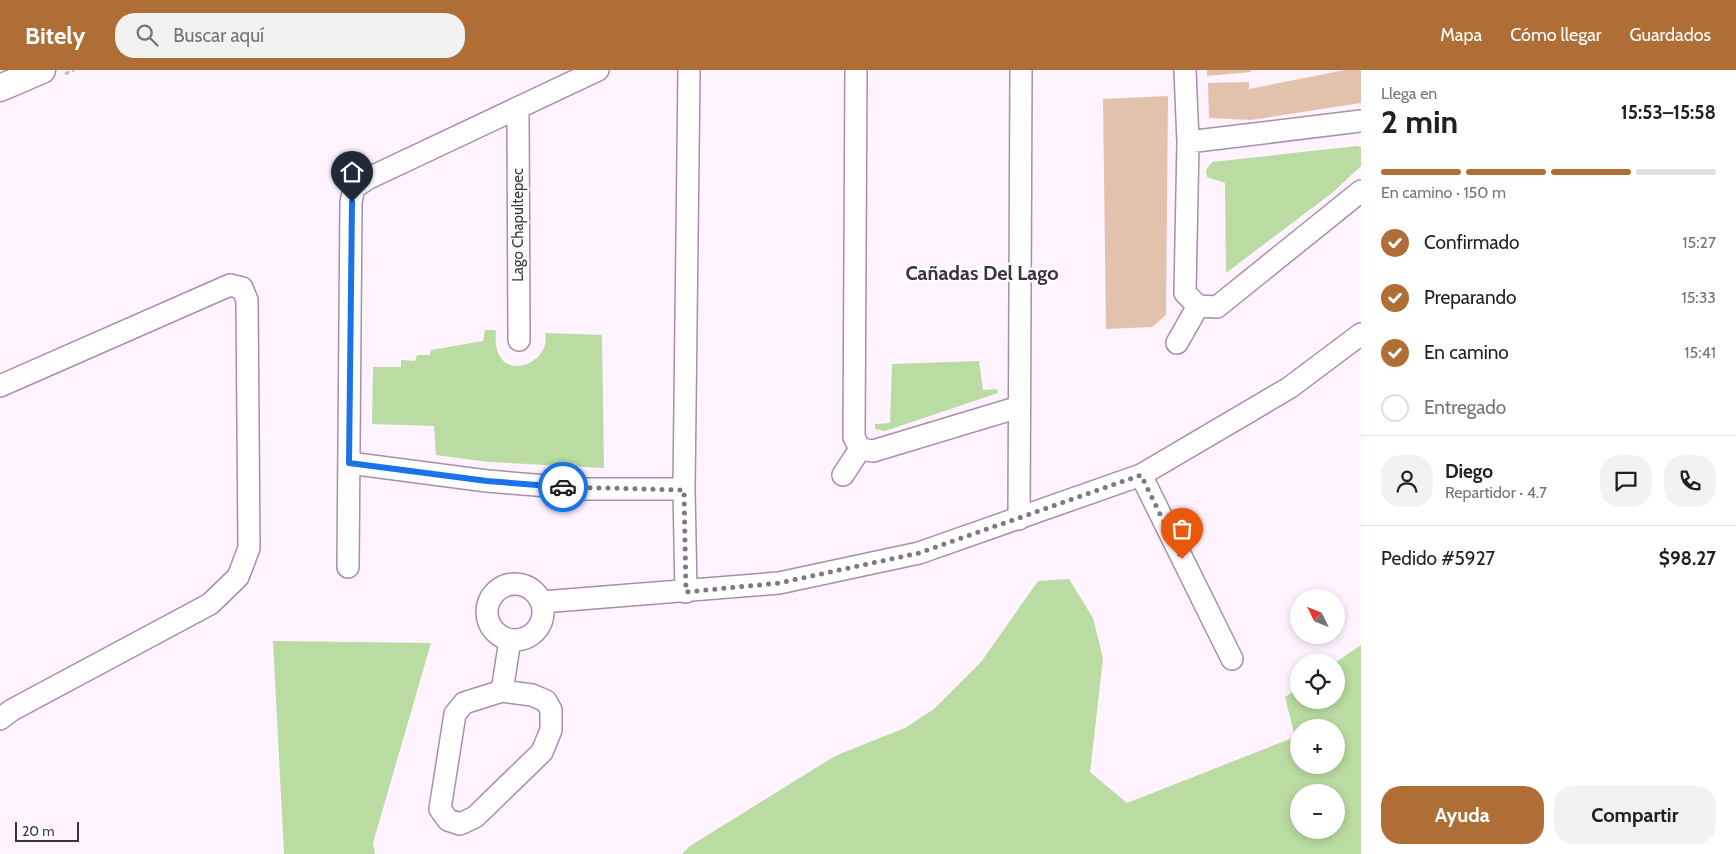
<!DOCTYPE html>
<html lang="es">
<head>
<meta charset="utf-8">
<style>
  :root { --surface:#fff; --page:#f2f2f2; --text:#202124; --muted:#757577; --line:#e0e0e0; --accent:#ae6e36 }
  body { margin:0; font-family:Cabin,sans-serif; background:var(--page); color:var(--text); height:100vh; display:flex; flex-direction:column; font-size:19px; white-space:nowrap }
  * { box-sizing:border-box; margin:0 }
  p { font-size:16px; color:var(--muted) }
  .icon { flex:none; width:28px; height:28px; fill:none; stroke:currentColor; stroke-width:2; stroke-linecap:round; stroke-linejoin:round }
  .map { position:relative; flex:1; overflow:hidden }
  .drawer { display:flex; flex-direction:column; background:var(--surface); width:375px }
  .drawer>* { flex:none }
  .needle { width:32px; rotate:313deg }
  .controls { position:absolute; left:1290px; top:519px; display:grid; gap:10px }
  .controls a { display:grid; place-items:center; width:55px; height:55px; border-radius:50%; background:var(--surface); box-shadow:0 2px 8px #0003; font-size:25px }
  .scale { position:absolute; left:15px; bottom:12px; width:64px; box-sizing:border-box; padding-left:5px; border:2px solid #3d333e; border-top:0; font-size:14px; line-height:18px; white-space:nowrap; color:#3d333e; -webkit-text-stroke:4px #fff; paint-order:stroke }
  .pin { position:absolute; display:grid; place-items:center; width:42px; height:42px; color:#fff; margin:-51px -21px; border-radius:50% 50% 50% 0; rotate:-45deg; box-shadow:0 0 5px #0007 }
  .pin .icon { rotate:45deg }
  .courier { position:absolute; display:grid; place-items:center; width:50px; height:50px; margin:-25px; border:4px solid #1a73e8; border-radius:50%; background:#fff; color:#222; box-shadow:0 1px 6px #0007 }
  .headline em { font-style:normal; font-weight:700 }
  .headline div { display:flex; flex-direction:column-reverse }
  .headline { display:flex; align-items:center; justify-content:space-between; height:85px; padding:0 20px }
  h1 { font-size:32px; font-weight:700; line-height:38px }
  .bar { display:grid; grid-template-columns:repeat(4,1fr); gap:8px 5px; align-content:center; height:60px; padding:0 20px }
  .bar i { height:6px; border-radius:4px; background:var(--line) }
  .bar .active { background:var(--accent) }
  .bar p { grid-column:span 4 }
  .line { display:flex; align-items:center; gap:12px; padding:0 20px; border-top:1px solid var(--line) }
  .line div { flex:1 }
  .round { display:grid; place-items:center; flex:none; width:52px; height:52px; border-radius:20px; background:var(--page) }
  ol { padding:0 20px; list-style:none }
  li { display:flex; align-items:center; gap:15px; height:55px }
  li p { margin-inline-start:auto }
  li .icon { padding:5px; border-radius:50%; background:var(--accent); color:#fff; stroke-width:4 }
  li:last-child { color:var(--muted) }
  li i { width:28px; height:28px; border:2px solid var(--line); border-radius:50% }
  .action { display:flex; gap:10px; margin-top:auto; padding:10px 20px }
  .action a { flex:1; height:58px; border-radius:20px; background:var(--accent); color:#fff; font-size:20px; font-weight:700; line-height:58px; text-align:center }
  .action a+a { background:var(--page); color:var(--text) }
  header { display:flex; align-items:center; gap:30px; box-sizing:border-box; height:70px; padding:0 25px; background:var(--accent); color:#fff }
  header strong { font-size:24px }
  nav { display:flex; gap:28px; margin-inline-start:auto; font-size:18px }
  .search { width:350px; height:45px; background:var(--page); display:flex; align-items:center; gap:12px; box-sizing:border-box; padding:0 18px; border-radius:20px; color:var(--muted); font-size:19px }
  main { display:flex; flex:1; min-height:0 }
  .map>svg:first-child { display:block }
  .green { fill:#badba1; fill-rule:evenodd }
  .building { fill:#e3c2ad }
  .lines { fill:none; stroke-linecap:round; stroke-linejoin:round }
  .minor-casing { stroke:#a78ea9; stroke-width:24 }
  .major-casing { stroke:#a78ea9; stroke-width:29 }
  .path { stroke:#c1b6c1; stroke-width:3; stroke-dasharray:5 2.5; stroke-linecap:butt }
  .minor { stroke:#fff; stroke-width:21 }
  .major { stroke:#fff; stroke-width:26 }
  .done { stroke:#817681; stroke-width:5; stroke-dasharray:0 9 }
  .route { stroke:#1a73e8; stroke-width:6 }
  .labels { text-anchor:middle; dominant-baseline:central; stroke-width:5; stroke-linejoin:round; paint-order:stroke }
  .street-label { font-size:15px; fill:#3d333e; stroke:#fff }
  .district-label { font-size:20px; font-weight:bold; fill:#3d333e; stroke:#fff }
</style>
</head>
<body>
<header>
<strong>Bitely</strong>
<div class="search"><svg class="icon" aria-label="search" viewBox="0 0 24 24"><circle cx="10" cy="10" r="6"/><path d="M15 15l6 6"/></svg>Buscar aquí</div>
<nav><a>Mapa</a><a>Cómo llegar</a><a>Guardados</a></nav>
</header>
<main>
<div class="map">
<svg width="1361" height="784" viewBox="0 0 1361 784">
  <rect width="100%" height="100%" fill="#fef3fe"/>
  <path class="green" d="M1357,76L1361,77V96L1332,123L1226,203L1225,113L1207,107L1206,100L1212,92Z
    M485,260H496C490,318 553,296 545,263L602,265L604,398L489,392L436,385L434,356L372,354L373,297H401V290L415,291L417,285H430L431,280L483,271Z
    M979,291L983,320L997,319L998,323L885,361L875,359V354L890,353L892,294Z
    M1069,509L1093,548L1103,588L1090,702L1127,733L1295,667L1285,627L1299,618V630H1336V592L1361,575V784H682L690,776L835,686L905,658L934,639L981,592L1038,511ZM1299,658H1336V695H1299ZM1299,722H1336V760H1299Z
    M273,571L431,573L373,773L375,784H284Z"/>
  <path class="building" d="M1207,0H1251V2L1207,6Z
    M1345,0H1361V33L1251,50L1209,48L1208,13L1249,12V19Z
    M1168,26L1166,245L1152,257L1106,259L1103,29Z"/>
  <g class="lines">
    <defs>
      <path id="minor" d="M856,0L854,367L860,379
        M1185,0L1188,72L1185,223L1198,236L1217,237L1361,121
        M518,40L519,270
        M1188,72L1361,51
        M1177,273L1198,236
        M0,316L230,215L242,218L247,230L249,478L238,507L210,534L12,640L0,649
        M860,379L873,381L1019,337
        M349,393L487,411L584,419H684
        M843,405L860,379
        M1141,405L1232,589
        M1019,449L1021,0
        M348,497L351,132L354,118L367,109L598,0
        M487 542a28 28 0 1 1 56 0a28 28 0 1 1-56 0Z
        M686,522L684,419L689,0
        M542,532L779,513L919,483L1141,405L1289,318L1361,264
        M502,621L532,625L546,631L551,640V660L542,682L475,747L460,754L448,750L440,739L455,644L464,633Z
        M502,621L510,570"/>
      <path id="major" d="M0,18L42,0"/>
    </defs>
    <use href="#minor" class="minor-casing"/>
    <use href="#major" class="major-casing"/>
    <path class="path" d="M65,4L74,0"/>
    <use href="#minor" class="minor"/>
    <use href="#major" class="major"/>
  </g>
  <g class="lines">
    <path class="done" d="M563,417L684,420L686,522L779,513L919,483L1141,405L1182,489"/>
    <path class="route" d="M352,132L349,393L487,411L563,417"/>
  </g>
  <g class="labels">
    <g class="street-label">
      <text transform="translate(518 155) rotate(-90)">Lago Chapultepec</text>
    </g>
    <g class="district-label">
      <text x="982" y="203">Cañadas Del Lago</text>
    </g>
  </g>
</svg>
<div class="controls">
<a><svg class="needle" viewBox="-14 -14 28 28"><path d="M0-13l5 13h-10z" fill="#e53935"/><path d="M0 13l5-13h-10z" fill="#757577"/></svg></a>
<a><svg class="icon" aria-label="locate" viewBox="0 0 24 24"><circle cx="12" cy="12" r="6"/><path d="M12 2v4M12 18v4M2 12h4M18 12h4"/></svg></a>
<a>+</a>
<a>−</a>
</div>
<div class="scale">20 m</div>
<div class="pin" style="left:1182px;top:489px;background:#ea580c"><svg class="icon" aria-label="bag" viewBox="0 0 24 24"><path d="M5 8h14l-1 12H6zM9 8a3 3 0 0 1 6 0"/></svg></div>
<div class="pin" style="left:352px;top:132px;background:#1f2937"><svg class="icon" aria-label="home" viewBox="0 0 24 24"><path d="M3 11l9-7 9 7M6 9v11h12V9"/></svg></div>
<div class="courier" style="left:563px;top:417px"><svg class="icon" aria-label="car" viewBox="0 0 24 24"><path d="M5 17H2v-5l4-1 3-4h7l3 4 3 1v5h-3M9 17h6M6 11h13"/><circle cx="7" cy="17" r="2"/><circle cx="17" cy="17" r="2"/></svg></div>
</div>
<section class="drawer">
<div class="headline"><div><h1>2 min</h1><p>Llega en</p></div><em>15:53–15:58</em></div>
<div class="bar"><i class="active"></i><i class="active"></i><i class="active"></i><i></i><p>En camino · 150 m</p></div>
<ol>
<li><svg class="icon" aria-label="check" viewBox="0 0 24 24"><path d="M5 12l5 5 9-10"/></svg>Confirmado<p>15:27</p></li>
<li><svg class="icon" aria-label="check" viewBox="0 0 24 24"><path d="M5 12l5 5 9-10"/></svg>Preparando<p>15:33</p></li>
<li><svg class="icon" aria-label="check" viewBox="0 0 24 24"><path d="M5 12l5 5 9-10"/></svg>En camino<p>15:41</p></li>
<li><i></i>Entregado</li>
</ol>
<div class="line" style="height:90px"><a class="round"><svg class="icon" aria-label="person" viewBox="0 0 24 24"><circle cx="12" cy="8" r="4"/><path d="M4 21q1-7 8-7t8 7"/></svg></a><div><b>Diego</b><p>Repartidor · 4.7</p></div><a class="round"><svg class="icon" aria-label="chat" viewBox="0 0 24 24"><path d="M4 5h16v11H9l-5 4z"/></svg></a><a class="round"><svg class="icon" aria-label="phone" viewBox="0 0 24 24"><path d="M5 4h4l2 5-3 2q2 4 5 5l2-3 5 2v4C11 20 4 13 5 4z"/></svg></a></div>
<div class="line" style="height:65px"><div>Pedido #5927</div><b>$98.27</b></div>
<div class="action"><a>Ayuda</a><a>Compartir</a></div>
</section>
</main>
</body>
</html>
